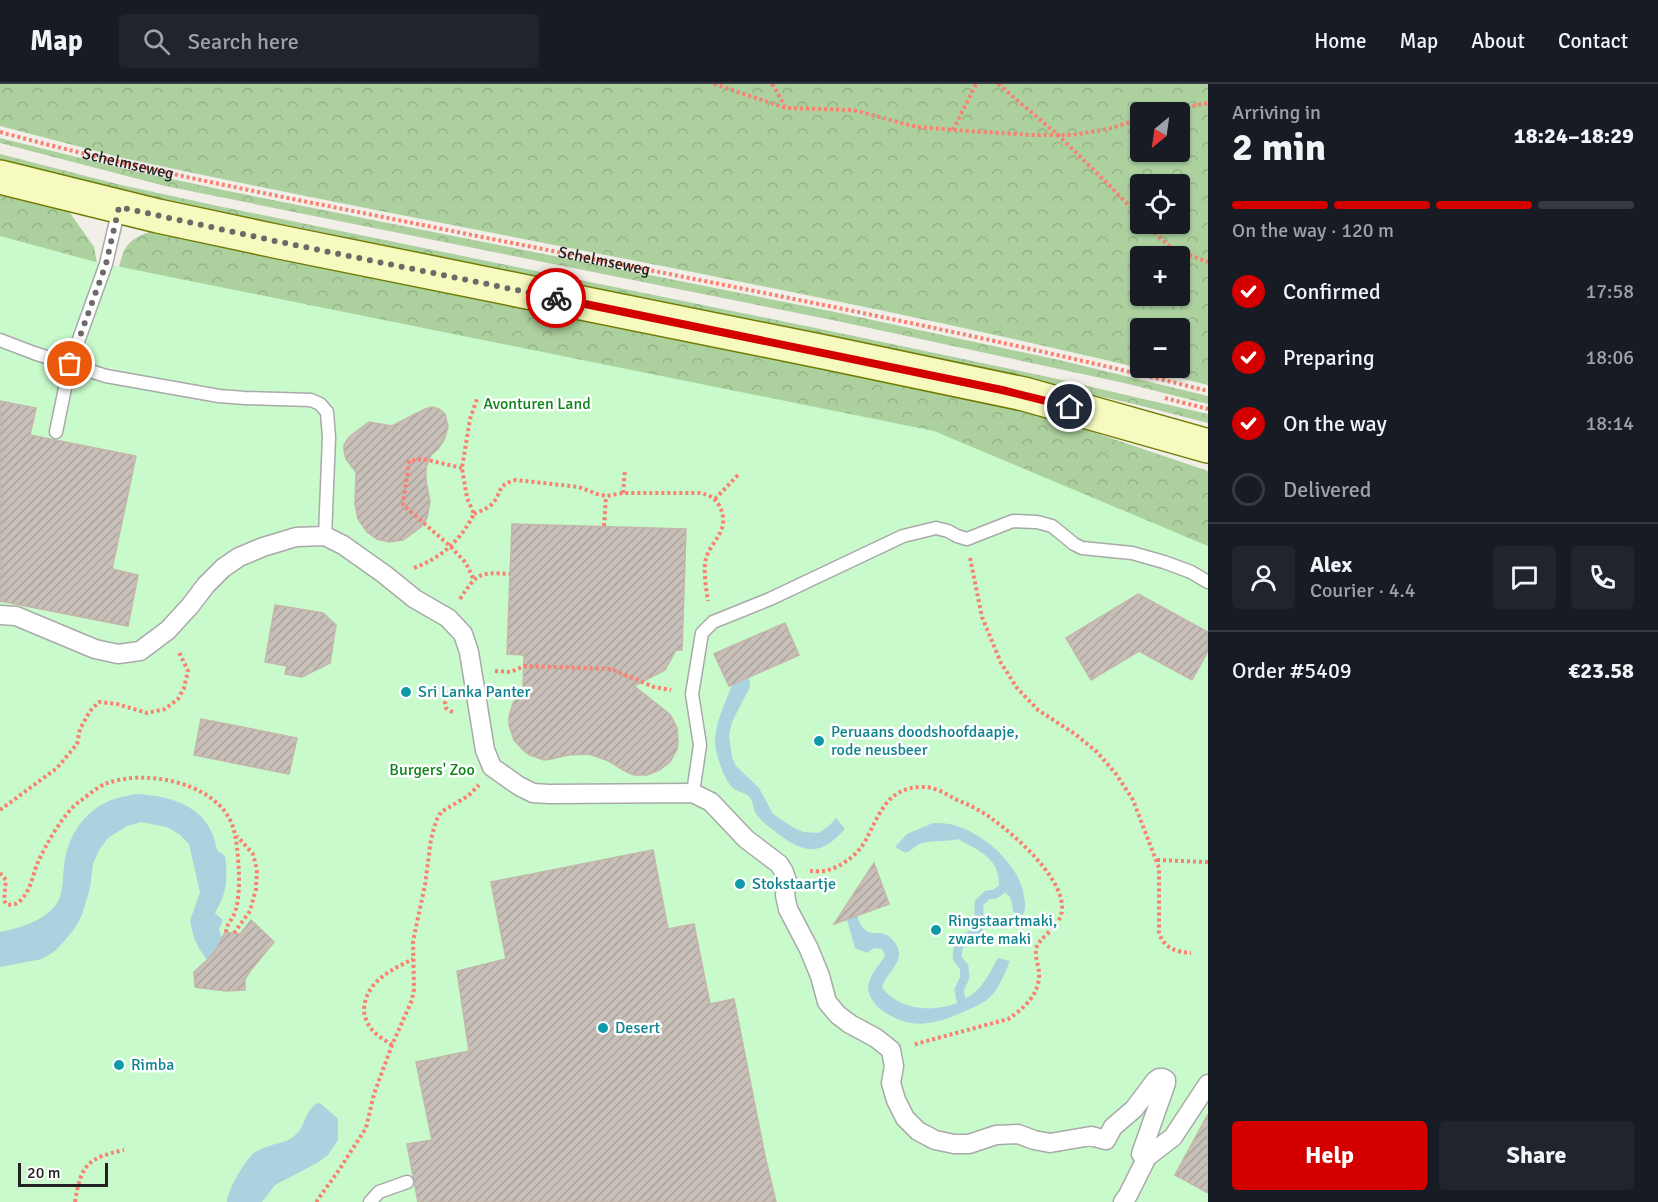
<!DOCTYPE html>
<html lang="en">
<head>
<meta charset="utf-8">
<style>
  :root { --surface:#171b24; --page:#20242c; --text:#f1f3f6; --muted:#9ea1a6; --line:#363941; --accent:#d40000 }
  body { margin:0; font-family:Signika,sans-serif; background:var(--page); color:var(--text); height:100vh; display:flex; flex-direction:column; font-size:22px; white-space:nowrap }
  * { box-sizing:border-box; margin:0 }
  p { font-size:20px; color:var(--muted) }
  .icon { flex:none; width:33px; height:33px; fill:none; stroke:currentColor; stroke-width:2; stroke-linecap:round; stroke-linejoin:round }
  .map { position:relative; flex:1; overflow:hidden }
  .details { display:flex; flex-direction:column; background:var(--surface); width:450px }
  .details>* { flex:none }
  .needle { width:39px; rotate:209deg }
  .controls { position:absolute; left:1130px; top:18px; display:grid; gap:12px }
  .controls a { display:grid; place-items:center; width:60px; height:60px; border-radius:6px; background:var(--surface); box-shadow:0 2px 4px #0004; font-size:30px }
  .scale { position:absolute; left:18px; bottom:15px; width:90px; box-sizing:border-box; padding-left:6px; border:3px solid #222; border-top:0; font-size:16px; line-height:21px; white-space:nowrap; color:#222; -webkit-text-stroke:4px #fff; paint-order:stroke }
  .pin { position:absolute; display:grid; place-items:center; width:51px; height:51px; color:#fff; margin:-26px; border:3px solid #fff; border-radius:50%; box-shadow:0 2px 6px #0007 }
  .courier { position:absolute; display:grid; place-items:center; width:60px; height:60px; margin:-30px; border:4px solid #d40000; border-radius:50%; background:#fff; color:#222; box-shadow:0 2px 8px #0007 }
  .summary em { font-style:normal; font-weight:700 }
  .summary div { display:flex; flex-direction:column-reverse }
  .summary { display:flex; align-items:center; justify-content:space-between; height:102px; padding:0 24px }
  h1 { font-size:39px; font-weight:700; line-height:45px }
  .bar { display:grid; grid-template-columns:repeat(4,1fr); gap:9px 6px; align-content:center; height:72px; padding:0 24px }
  .bar i { height:8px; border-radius:4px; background:var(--line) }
  .bar .selected { background:var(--accent) }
  .bar p { grid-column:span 4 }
  .line { display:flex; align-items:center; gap:15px; padding:0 24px; border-top:2px solid var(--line) }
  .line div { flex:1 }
  .round { display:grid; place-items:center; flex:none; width:63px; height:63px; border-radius:6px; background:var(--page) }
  ol { padding:0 24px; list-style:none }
  li { display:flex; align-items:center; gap:18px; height:66px }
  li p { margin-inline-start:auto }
  li .icon { padding:6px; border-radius:50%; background:var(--accent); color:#fff; stroke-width:4 }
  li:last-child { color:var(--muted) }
  li i { width:33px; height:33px; border:3px solid var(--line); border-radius:50% }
  .cta { display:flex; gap:12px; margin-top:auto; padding:12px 24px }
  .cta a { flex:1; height:69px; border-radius:6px; background:var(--accent); color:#fff; font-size:24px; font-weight:700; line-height:69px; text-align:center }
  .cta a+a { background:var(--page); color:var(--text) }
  header { display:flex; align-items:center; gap:36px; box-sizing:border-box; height:84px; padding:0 30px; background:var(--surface); border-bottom:2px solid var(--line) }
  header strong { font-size:28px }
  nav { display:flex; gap:33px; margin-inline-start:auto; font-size:21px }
  .search { width:420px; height:54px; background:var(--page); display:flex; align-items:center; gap:15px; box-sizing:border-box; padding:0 21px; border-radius:6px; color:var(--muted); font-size:22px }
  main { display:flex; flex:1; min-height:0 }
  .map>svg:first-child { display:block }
  .forest { fill:url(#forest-crowns); fill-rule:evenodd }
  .park { fill:#c8facc }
  .water { fill:#aad3df }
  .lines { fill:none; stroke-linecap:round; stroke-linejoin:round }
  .stream { stroke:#aad3df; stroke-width:9 }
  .building { fill:url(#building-hatch); stroke:#c4b6ab; stroke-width:1.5 }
  .service-casing { stroke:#a9a9a9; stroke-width:15 }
  .pedestrian-casing { stroke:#a9a9a9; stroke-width:21 }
  .secondary-casing { stroke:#707d05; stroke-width:36 }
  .path { stroke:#fa8072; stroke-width:4; stroke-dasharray:3 3; stroke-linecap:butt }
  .service { stroke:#fff; stroke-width:12 }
  .pedestrian { stroke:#fff; stroke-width:18 }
  .secondary { stroke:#f7fabf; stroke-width:33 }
  .done { stroke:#6b6a68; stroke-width:6; stroke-dasharray:0 10.8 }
  .route { stroke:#d40000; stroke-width:8 }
  .culture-dot { fill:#0f9aa8; stroke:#fff; stroke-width:2 }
  .labels { text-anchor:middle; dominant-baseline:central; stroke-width:5; stroke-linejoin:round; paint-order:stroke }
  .street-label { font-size:16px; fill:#222; stroke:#fff }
  .park-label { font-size:16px; fill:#0c8416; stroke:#fff }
  .culture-label { font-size:16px; fill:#0d838f; stroke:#fff; text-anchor:start }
</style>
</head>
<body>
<header>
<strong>Map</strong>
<div class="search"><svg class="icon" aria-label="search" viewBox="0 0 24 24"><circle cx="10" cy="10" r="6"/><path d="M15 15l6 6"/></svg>Search here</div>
<nav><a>Home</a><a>Map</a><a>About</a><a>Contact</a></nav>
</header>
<main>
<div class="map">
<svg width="1208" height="1118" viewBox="0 0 1208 1118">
  <defs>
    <pattern id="forest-crowns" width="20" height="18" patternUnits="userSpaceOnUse" patternTransform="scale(1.5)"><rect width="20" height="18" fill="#add19e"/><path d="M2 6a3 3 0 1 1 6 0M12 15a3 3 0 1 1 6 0" fill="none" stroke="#95b388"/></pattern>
    <pattern id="building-hatch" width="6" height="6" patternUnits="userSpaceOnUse" patternTransform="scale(1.5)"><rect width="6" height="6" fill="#c7bfb8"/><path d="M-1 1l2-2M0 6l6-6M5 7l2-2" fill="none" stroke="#aba49e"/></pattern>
  </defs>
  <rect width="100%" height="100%" fill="#f2efe9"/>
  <path class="forest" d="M0,0H1208V301C850,211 484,152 123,74L0,42ZM1140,28H1179V68H1140ZM1140,100H1179V140H1140ZM1140,172H1179V212H1140ZM1140,244H1179V284H1140Z
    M0,54L121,84L223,106L840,229L1059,276L1208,312V320L1124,299L837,237L165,102L0,59Z
    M0,70L117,100L218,122L835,248L1053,294L1208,330V339L1134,320L1049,301L216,129L0,78Z
    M0,109L68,126L94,163L97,179L0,244Z
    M154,146L1017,324L1072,341L1208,387V491L119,183C125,158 131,155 154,146Z"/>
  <path class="park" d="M0,152L96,178L934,347L1208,462V1118H0Z"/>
  <path class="water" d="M749,594L750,603L732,638L729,651L732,673L736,682L759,704L773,730L794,744L804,748L818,749L828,743L836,734L845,745C823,770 807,771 781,752C773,746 763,739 757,731C753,726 754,719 750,714C746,708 740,709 734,705C724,697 716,671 715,659C715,638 725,620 732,601Z
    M136,710C174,712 210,723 217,766L225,772C228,794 227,809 215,829L223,836L219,845L222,854L216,866L207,876L200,866L194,854L190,837L200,808L189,760L179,750L167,743L141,738L127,742L108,754L99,766L93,780L90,804L82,831L75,844L66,855L55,867L42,875L0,883V848C19,844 41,838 54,823C64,812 62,797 64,783C66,755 83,728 109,717C118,713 127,712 136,710Z
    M933,739C941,739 949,739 957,742C985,751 1021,782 1024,813C1025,819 1026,825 1023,831L1013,828L1012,819L1010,813L999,802C1000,774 979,767 958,755C946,758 935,756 923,759C916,760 913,766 906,769L895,763L907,750Z
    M857,832C867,861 879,840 893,856C910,876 886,887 882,904C904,932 954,930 978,905C987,896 992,884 998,874L1010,877C1005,889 999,905 990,913C982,921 971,924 961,929C933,941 910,946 883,927C876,923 869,913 868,905C868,893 879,881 885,872L882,865L874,864L867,869L855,864L847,836Z
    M317,1019L321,1020L338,1035V1056L328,1071L317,1079L275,1101L262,1118H227C227,1107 245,1076 254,1069C257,1067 263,1064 267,1063C275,1059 286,1059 293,1053C306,1044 303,1029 317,1019Z"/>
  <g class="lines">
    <path class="stream" d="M961,916L959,906L965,893L964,883L957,874L958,864L963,855L977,848L981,838L979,830V819L987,811L995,810L1002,805"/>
  </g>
  <path class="building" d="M0,317L36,324L30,351L136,372L112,485L138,491L128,542L0,517Z
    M432,323L439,325L445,330L448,343L444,356L438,365L431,371L426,384V397L430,418L427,434L421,443L403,456L389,458L377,455L367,448L358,435L355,420L356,388L346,375L344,367V361L349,353L369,338L392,342L425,325Z
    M512,440L686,445L682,566H676L665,586L634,602L667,628L671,632L677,644L678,658L677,665L670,678L659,686L647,691H634L623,686L609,677L589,670L568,671L551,675L544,676L530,671L524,667L514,656L509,641V633L513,619L523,606L524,571L507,570Z
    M1138,510L1208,548V567L1192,596L1139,567L1091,596L1066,554Z
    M275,521L323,529L336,541L330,579L302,593L285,590L287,582L265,578Z
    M785,539L799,571L729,602L714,570Z
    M201,635L297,654L289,690L194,671Z
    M653,766L668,845L694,840L710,920L734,915L765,1072L776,1118H418L407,1060L432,1056L416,978L469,967L457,887L506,875L491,798Z
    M874,779L889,820L834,840Z
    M251,836L274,858L251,886L245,895V906L226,907L195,903L194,888L207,876L216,866L225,848L240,850Z
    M1208,1030V1109L1175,1091Z"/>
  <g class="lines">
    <defs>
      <path id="service" d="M0,256L34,269L106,292L219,312L245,314L311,316L320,320L327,328L328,341L329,353L325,452
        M56,348L70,280L106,180L119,124
        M693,709L700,661L692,610L702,549L713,538L770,515L903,452L936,444L948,447L957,452L967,455L1013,437L1037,438L1052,442L1074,460L1082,464L1132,469L1164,478L1191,488L1208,498
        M370,1118L379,1108L407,1098"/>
      <path id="pedestrian" d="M0,531L16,532L95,565L118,570L140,567L168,546L190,522L206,501L223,484L239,473L263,463L296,453L325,452L343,461L384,490L415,515L448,534L463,550L469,568L485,666L492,683L519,702L533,709L549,710L693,709L711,718L746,755L779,780L784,788L787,797L785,811L788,825L809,865L820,892L827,918L838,931L850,940L876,954L891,966L894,982L891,999L896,1016L905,1034L918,1047L935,1056L954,1060H969L996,1051L1018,1050L1034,1056L1050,1059L1091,1052L1106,1056L1113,1043L1134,1025L1155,997L1159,994H1163L1166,996V999L1141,1070L1147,1073
        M1123,1118L1128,1111L1147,1073L1173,1053L1208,1000"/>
      <path id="secondary" d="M0,93L158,132L275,157L829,269L1024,310L1208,362"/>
    </defs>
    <use href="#service" class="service-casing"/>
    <use href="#pedestrian" class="pedestrian-casing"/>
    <use href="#secondary" class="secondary-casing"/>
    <g class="path">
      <path d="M714,0L786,24L853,26L917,43L953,46L1031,51H1073L1112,44L1140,35"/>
      <path d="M772,0L785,22"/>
      <path d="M998,0L1058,51L1110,102L1140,133"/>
      <path d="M1163,28L1208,19"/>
      <path d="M953,46L976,0"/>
      <path id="s1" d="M0,48C128,83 258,108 388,134C662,190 937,239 1208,307"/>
      <path d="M1146,140L1171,164L1208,178"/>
      <path d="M1165,314L1208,325"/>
      <path d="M462,384L423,375L409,377L403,421L450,462L466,479L473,494"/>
      <path d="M623,409L625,385"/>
      <path d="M715,415L738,391"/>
      <path d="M474,430C480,427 487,425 492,420C503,409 495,401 516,396L579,403L597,410L606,412L623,409H700C709,411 714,413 719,421C733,448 708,457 705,479C704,491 706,505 708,517"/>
      <path d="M604,442L606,412"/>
      <path d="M970,474L982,533L1001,579L1017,604L1038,626L1075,650L1097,668L1116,690L1133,716L1159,784V849C1164,864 1176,868 1191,869"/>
      <path d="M414,484C441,474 461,456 474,430L467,414L462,384L470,335L477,315"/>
      <path d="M460,515C477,489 479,488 510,490"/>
      <path d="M495,587L511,588L524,582L611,585L654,603L671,606"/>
      <path d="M450,606L445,619L446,624L454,629"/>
      <path d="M0,726L57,684L77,660L80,645L90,627L99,618L117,620L147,629L165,625L178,615L184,604L188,587L179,568"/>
      <path d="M1157,776L1208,778"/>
      <path d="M810,787C815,787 822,788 828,786C842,782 856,772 864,759C879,733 885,704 921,703C933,702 945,709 955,715C964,719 972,722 980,727C1006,742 1064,792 1062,825C1061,845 1037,853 1036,866C1035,875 1040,885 1039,893C1038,912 1022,926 1008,935L912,961"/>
      <path d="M0,789L6,796L4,816L6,820C13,822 17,820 22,815C31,805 33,790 38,778C45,762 65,727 79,718C87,712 96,704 105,700C142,685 209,697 229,734C234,743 236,753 237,764C239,783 241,810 235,828C233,835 227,839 226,848"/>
      <path d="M234,849L250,827L256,805L257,786L253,770L237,752"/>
      <path d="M392,961C386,957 378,952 373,947C368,941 364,933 364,926C365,898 391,886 413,875"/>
      <path d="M75,1118C81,1081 87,1074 124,1066"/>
      <path d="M316,1118L339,1086L366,1044L374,1010L392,961L412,916L414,905L413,857L425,801L431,755L436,737L441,728L468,712L479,701"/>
    </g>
    <use href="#service" class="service"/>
    <use href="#pedestrian" class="pedestrian"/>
    <use href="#secondary" class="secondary"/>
  </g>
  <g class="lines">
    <path class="done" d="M70,280L106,180L119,123L275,157L556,214"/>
    <path class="route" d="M556,214L1002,306L1070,323"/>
  </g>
  <g class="culture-dot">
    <circle cx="406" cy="608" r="6"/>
    <circle cx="819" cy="657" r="6"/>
    <circle cx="740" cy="800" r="6"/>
    <circle cx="936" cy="846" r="6"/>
    <circle cx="603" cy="944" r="6"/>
    <circle cx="119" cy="981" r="6"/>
  </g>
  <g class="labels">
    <g class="street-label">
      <text stroke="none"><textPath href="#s1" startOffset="132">Schelmseweg</textPath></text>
      <text stroke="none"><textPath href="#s1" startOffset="618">Schelmseweg</textPath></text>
    </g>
    <g class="park-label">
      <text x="537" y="320">Avonturen Land</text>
      <text x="432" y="686">Burgers' Zoo</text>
    </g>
    <g class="culture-label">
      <text x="418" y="608">Sri Lanka Panter</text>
      <text x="831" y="648">Peruaans doodshoofdaapje,<tspan x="831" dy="18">rode neusbeer</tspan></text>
      <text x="752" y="800">Stokstaartje</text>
      <text x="948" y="837">Ringstaartmaki,<tspan x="948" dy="18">zwarte maki</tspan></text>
      <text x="615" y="944">Desert</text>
      <text x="131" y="981">Rimba</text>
    </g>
  </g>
</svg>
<div class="controls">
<a><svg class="needle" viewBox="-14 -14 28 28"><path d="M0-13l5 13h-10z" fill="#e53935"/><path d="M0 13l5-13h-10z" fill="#9ea1a6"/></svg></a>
<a><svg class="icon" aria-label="locate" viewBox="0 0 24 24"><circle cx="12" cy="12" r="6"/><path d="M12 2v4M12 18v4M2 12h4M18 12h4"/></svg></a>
<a>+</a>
<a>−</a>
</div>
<div class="scale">20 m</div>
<div class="pin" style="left:70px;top:280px;background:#ea580c"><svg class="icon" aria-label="bag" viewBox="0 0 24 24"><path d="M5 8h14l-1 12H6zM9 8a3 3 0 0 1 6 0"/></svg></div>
<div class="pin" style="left:1070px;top:323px;background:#1f2937"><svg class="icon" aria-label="home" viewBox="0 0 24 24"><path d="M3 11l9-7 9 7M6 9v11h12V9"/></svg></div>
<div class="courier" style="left:556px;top:214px"><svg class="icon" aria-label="bike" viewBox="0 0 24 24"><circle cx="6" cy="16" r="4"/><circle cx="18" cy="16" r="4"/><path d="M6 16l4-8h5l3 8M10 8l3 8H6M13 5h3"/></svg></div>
</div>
<section class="details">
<div class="summary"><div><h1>2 min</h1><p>Arriving in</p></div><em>18:24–18:29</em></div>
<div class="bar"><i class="selected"></i><i class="selected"></i><i class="selected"></i><i></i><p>On the way · 120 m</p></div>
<ol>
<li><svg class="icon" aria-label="check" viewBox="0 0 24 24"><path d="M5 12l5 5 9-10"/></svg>Confirmed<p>17:58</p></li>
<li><svg class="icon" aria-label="check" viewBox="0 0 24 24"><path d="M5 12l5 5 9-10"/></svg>Preparing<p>18:06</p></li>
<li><svg class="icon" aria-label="check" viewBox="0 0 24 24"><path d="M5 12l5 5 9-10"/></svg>On the way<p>18:14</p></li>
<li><i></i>Delivered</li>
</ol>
<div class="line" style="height:108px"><a class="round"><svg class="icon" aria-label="person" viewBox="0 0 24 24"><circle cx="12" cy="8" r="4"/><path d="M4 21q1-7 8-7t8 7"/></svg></a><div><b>Alex</b><p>Courier · 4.4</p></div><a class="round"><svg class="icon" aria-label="chat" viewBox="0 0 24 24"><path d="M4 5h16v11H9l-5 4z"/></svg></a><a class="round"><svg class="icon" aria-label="phone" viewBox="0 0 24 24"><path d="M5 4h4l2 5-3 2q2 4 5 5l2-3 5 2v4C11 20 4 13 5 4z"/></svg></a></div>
<div class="line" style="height:78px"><div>Order #5409</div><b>€23.58</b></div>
<div class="cta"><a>Help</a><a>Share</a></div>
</section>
</main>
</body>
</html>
